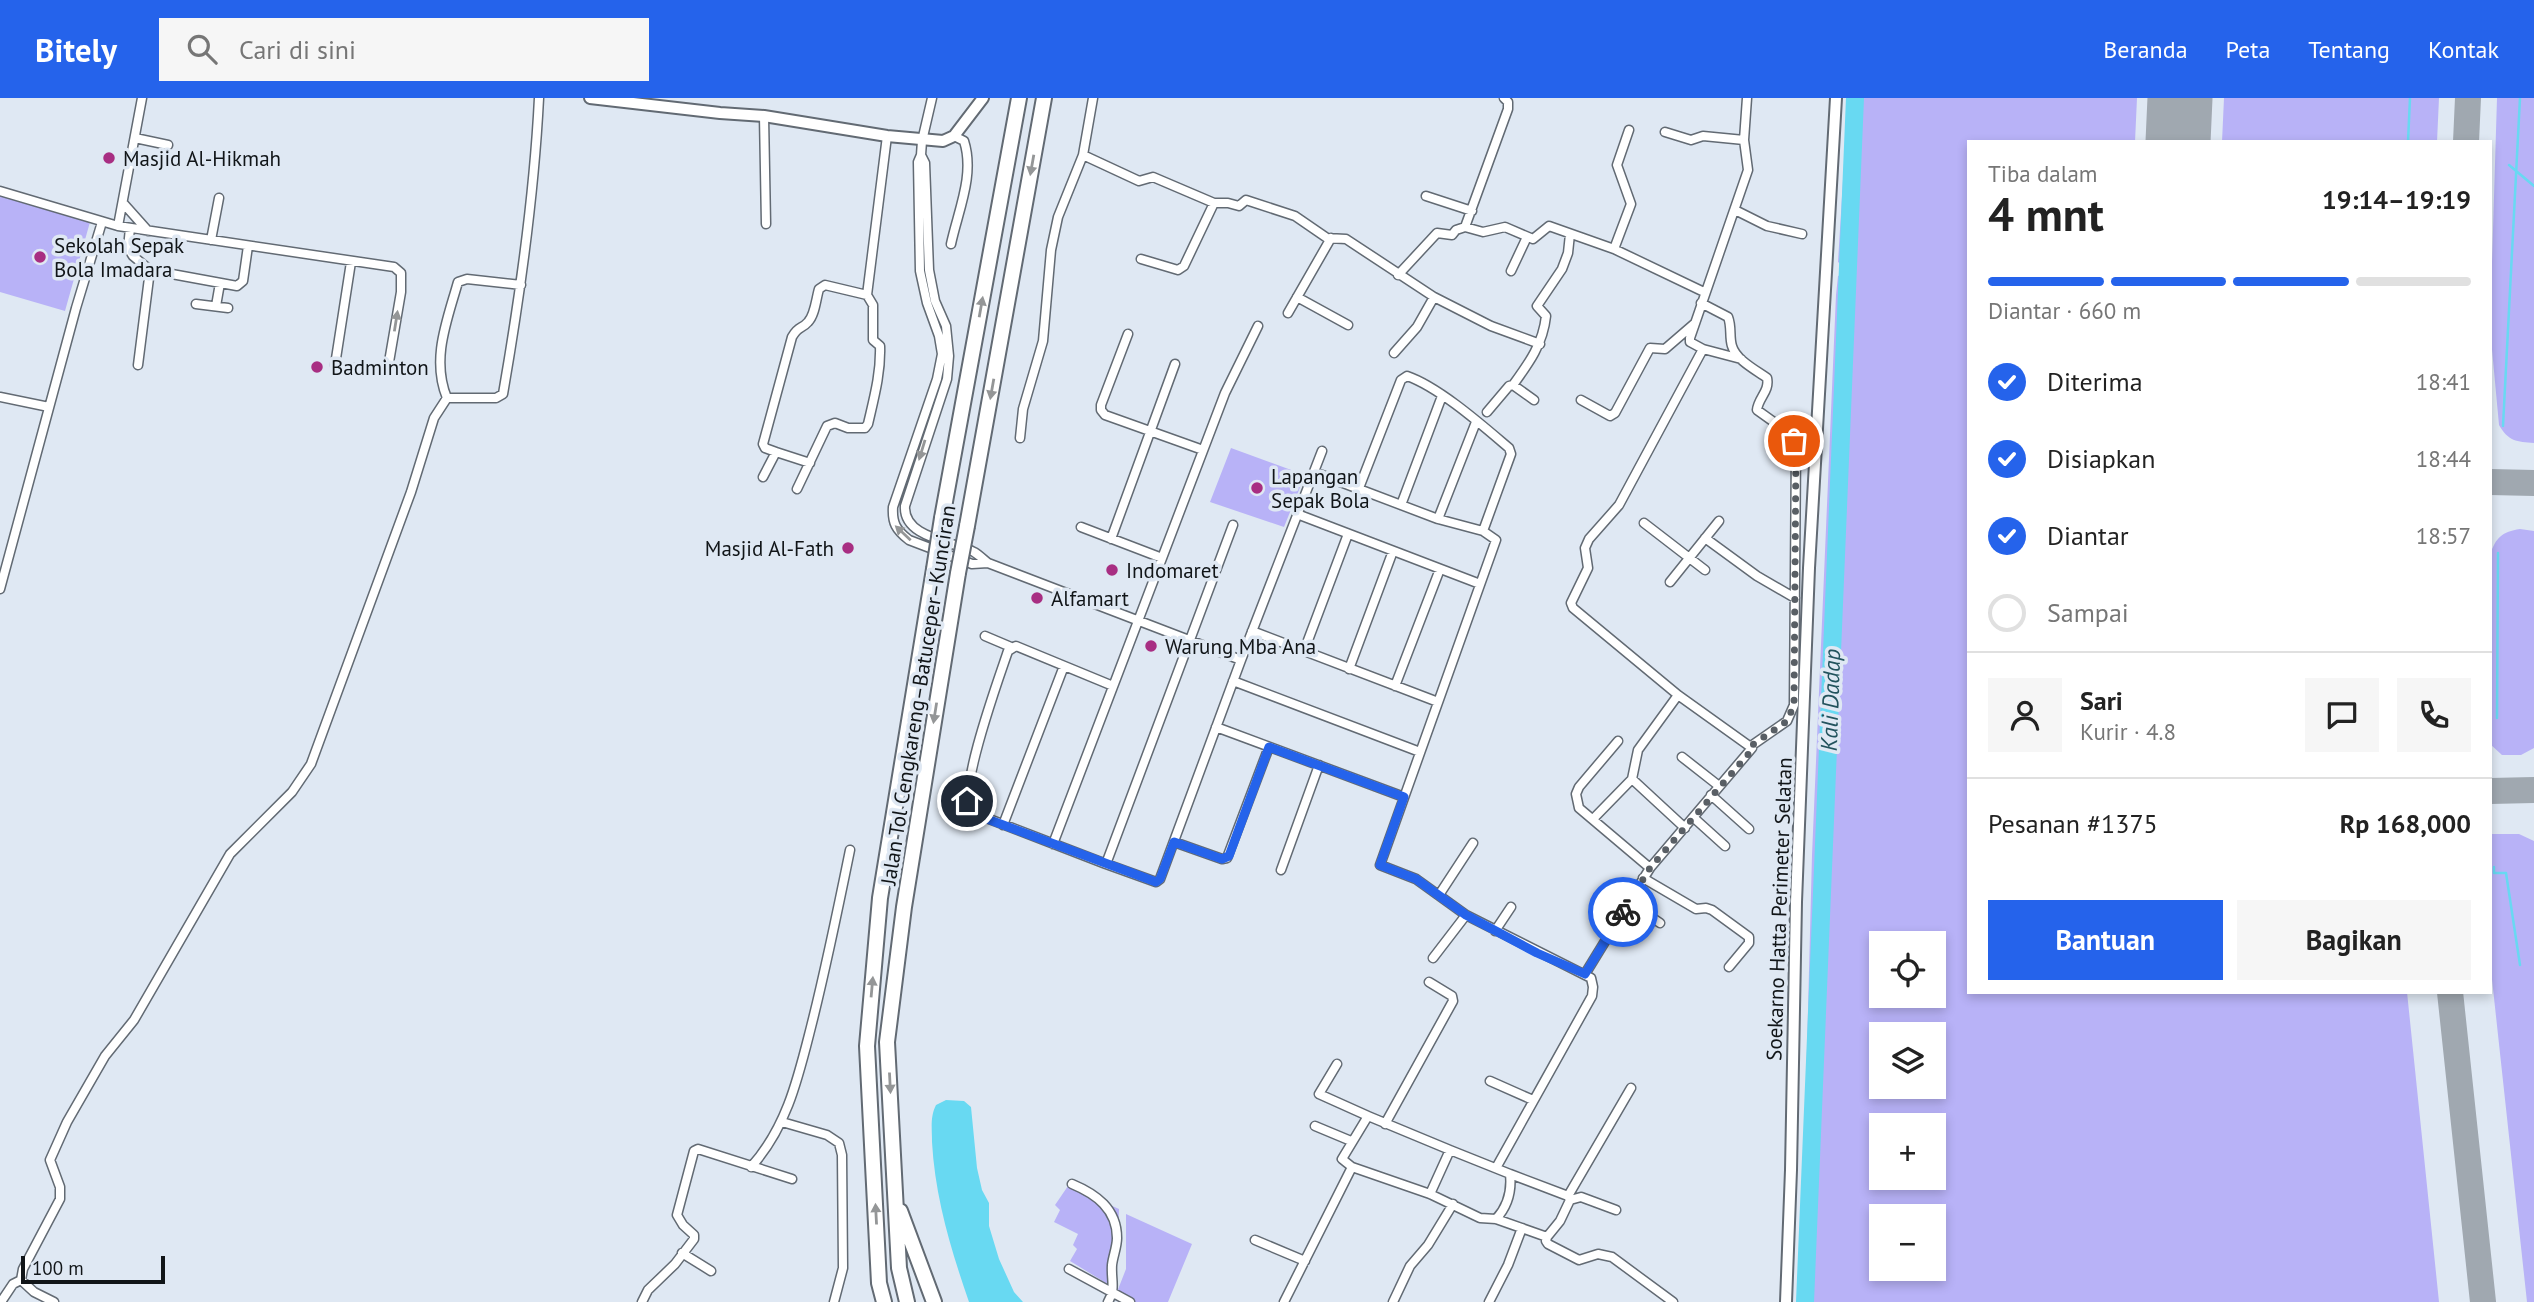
<!DOCTYPE html>
<html lang="id">
<head>
<meta charset="utf-8">
<style>
  :root { --surface:#fff; --page:#f6f6f6; --text:#222; --muted:#767676; --line:#e0e0e0; --accent:#2563eb }
  body { margin:0; font-family:"PT Sans",sans-serif; background:var(--page); color:var(--text); height:100vh; display:flex; flex-direction:column; font-size:26px; white-space:nowrap }
  * { box-sizing:border-box; margin:0 }
  p { font-size:23px; color:var(--muted) }
  .icon { flex:none; width:38px; height:38px; fill:none; stroke:currentColor; stroke-width:2; stroke-linecap:round; stroke-linejoin:round }
  .map { position:relative; flex:1; overflow:hidden }
  .sheet { position:absolute; left:1967px; top:42px; width:525px; height:854px; display:flex; flex-direction:column; background:var(--surface); border-radius:0px; box-shadow:0 4px 10px #0003 }
  .sheet>* { flex:none }
  .tools { position:absolute; left:1869px; top:833px; display:grid; gap:14px }
  .tools a { display:grid; place-items:center; width:77px; height:77px; border-radius:0px; background:var(--surface); box-shadow:0 4px 10px #0003; font-size:35px }
  .scale { position:absolute; left:21px; bottom:18px; width:144px; box-sizing:border-box; padding-left:7px; border:4px solid #111518; border-top:0; font-size:19px; line-height:24px; white-space:nowrap; color:#111518; -webkit-text-stroke:5px #dfe8f3; paint-order:stroke }
  .pin { position:absolute; display:grid; place-items:center; width:60px; height:60px; color:#fff; margin:-30px; border:4px solid #fff; border-radius:50%; box-shadow:0 2px 7px #0007 }
  .courier { position:absolute; display:grid; place-items:center; width:70px; height:70px; margin:-35px; border:5px solid #2563eb; border-radius:50%; background:#fff; color:#222; box-shadow:0 2px 9px #0007 }
  .headline em { font-style:normal; font-weight:700 }
  .headline div { display:flex; flex-direction:column-reverse }
  .headline { display:flex; align-items:center; justify-content:space-between; height:119px; padding:0 21px }
  h1 { font-size:46px; font-weight:700; line-height:52px }
  .bar { display:grid; grid-template-columns:repeat(4,1fr); gap:10px 7px; align-content:center; height:84px; padding:0 21px }
  .bar i { height:9px; border-radius:5px; background:var(--line) }
  .bar .active { background:var(--accent) }
  .bar p { grid-column:span 4 }
  .line { display:flex; align-items:center; gap:18px; padding:0 21px; border-top:2px solid var(--line) }
  .line div { flex:1 }
  .round { display:grid; place-items:center; flex:none; width:74px; height:74px; border-radius:0px; background:var(--page) }
  ol { padding:0 21px; list-style:none }
  li { display:flex; align-items:center; gap:21px; height:77px }
  li p { margin-inline-start:auto }
  li .icon { padding:7px; border-radius:50%; background:var(--accent); color:#fff; stroke-width:4 }
  li:last-child { color:var(--muted) }
  li i { width:38px; height:38px; border:4px solid var(--line); border-radius:50% }
  .action { display:flex; gap:14px; margin-top:auto; padding:14px 21px }
  .action a { flex:1; height:80px; border-radius:0px; background:var(--accent); color:#fff; font-size:28px; font-weight:700; line-height:80px; text-align:center }
  .action a+a { background:var(--page); color:var(--text) }
  header { display:flex; align-items:center; gap:42px; box-sizing:border-box; height:98px; padding:0 35px; background:var(--accent); color:#fff }
  header strong { font-size:33px }
  nav { display:flex; gap:38px; margin-inline-start:auto; font-size:24px }
  .search { width:490px; height:63px; background:var(--page); display:flex; align-items:center; gap:18px; box-sizing:border-box; padding:0 24px; border-radius:0px; color:var(--muted); font-size:26px }
  .map>svg:first-child { display:block }
  .green { fill:#b8b2f7; fill-rule:evenodd }
  .water { fill:#68d9f2 }
  .lines { fill:none; stroke-linecap:round; stroke-linejoin:round }
  .stream { stroke:#68d9f2; stroke-width:2.5 }
  .river { stroke:#68d9f2; stroke-width:18 }
  .taxiway { stroke:#a0a8b0; stroke-width:26 }
  .runway { stroke:#a0a8b0; stroke-width:65 }
  .street-casing { stroke:#626a73; stroke-width:11 }
  .secondary-casing { stroke:#626a73; stroke-width:14 }
  .highway-casing { stroke:#626a73; stroke-width:18 }
  .street { stroke:#fff; stroke-width:8 }
  .secondary { stroke:#fff; stroke-width:10 }
  .highway { stroke:#fff; stroke-width:14 }
  .highway-bridge-casing { stroke:#626a73; stroke-width:18; stroke-linecap:butt }
  .highway-bridge { stroke:#fff; stroke-width:14 }
  .oneway { fill:#949697 }
  .done { stroke:#595f65; stroke-width:7; stroke-dasharray:0 12.6 }
  .route { stroke:#2563eb; stroke-width:9 }
  .poi-dot { fill:#a82e82; stroke:#dfe8f3; stroke-width:2.5 }
  .labels { text-anchor:middle; dominant-baseline:central; stroke-width:7; stroke-linejoin:round; paint-order:stroke }
  .poi-label { font-size:21px; fill:#111518; stroke:#dfe8f3; text-anchor:start }
  .street-label { font-size:21px; fill:#111518; stroke:#dfe8f3 }
  .water-label { font-size:23px; font-style:italic; fill:#22535d; stroke:#dfe8f3 }
</style>
</head>
<body>
<header>
<strong>Bitely</strong>
<div class="search"><svg class="icon" aria-label="search" viewBox="0 0 24 24"><circle cx="10" cy="10" r="6"/><path d="M15 15l6 6"/></svg>Cari di sini</div>
<nav><a>Beranda</a><a>Peta</a><a>Tentang</a><a>Kontak</a></nav>
</header>
<div class="map">
<svg width="2534" height="1204" viewBox="0 0 2534 1204">
  <rect width="100%" height="100%" fill="#dfe8f3"/>
  <path class="green" d="M1848,0H2137L2135,44H1969V894H2407L2439,1204H1797L1806,989L1812,757L1836,197L1838,178L1844,176V169L1838,164ZM1934,845V898H1881V845ZM1881,936H1934V989H1881ZM1934,1027V1080H1881V1027ZM1934,1118V1171H1881V1118Z
    M2224,0H2439L2437,44H2222Z
    M2497,0H2534V345C2517,344 2508,343 2499,327L2490,230Z
    M0,97L90,124L65,213L0,194Z
    M1231,350L1305,377L1284,429L1210,404Z
    M2520,431L2534,433V650L2521,657H2502L2490,646V457C2496,439 2502,434 2520,431Z
    M2490,736H2519L2534,743V1204H2527L2490,863Z
    M1068,1088L1119,1111L1117,1170L1111,1188L1070,1163L1077,1151L1073,1147L1078,1136L1054,1124L1060,1112L1055,1107Z
    M1126,1116L1192,1146L1168,1204H1135L1117,1194L1126,1171Z"/>
  <path class="water" d="M946,1002L964,1003L971,1009L977,1070L982,1092L989,1105V1128L999,1161L1014,1194L1023,1204H969C951,1152 935,1099 932,1044C932,1030 930,1019 936,1007Z"/>
  <g class="lines">
    <path class="stream" d="M2408,44L2410,0
      M2509,67L2534,88
      M2503,328L2520,0
      M2497,620L2498,455
      M2494,769V775H2506L2520,867"/>
    <path class="river" d="M1805,1204L1855,0"/>
    <path class="taxiway" d="M2466,44L2468,0
      M2490,384L2534,385
      M2490,693L2534,692
      M2450,894L2483,1204"/>
    <path class="runway" d="M2178,44L2180,0"/>
    <defs>
      <path id="street" d="M932,0L922,43L921,57L918,64L920,173L927,205L939,238L942,256L937,281L893,409C892,425 896,432 909,442L972,466L988,465
        M764,18L766,126
        M1665,34L1691,42L1703,38L1744,42
        M135,40L168,47
        M921,57L925,65L929,172L935,203L946,228L949,258L947,281L905,408C903,440 953,443 974,454C979,457 983,461 988,465L1241,562
        M1083,57L1139,83L1153,79L1214,105H1228L1239,108L1246,102L1249,103L1295,118L1327,140L1346,141L1434,199L1491,228L1540,246
        M0,93L118,128L394,169L401,175V194L389,264L383,272L378,274L335,267L351,164
        M1426,98L1472,113
        M123,105L148,133
        M1735,112L1767,128L1802,136
        M118,128L142,0
        M1465,129L1508,11V4L1504,0
        M130,130L128,150L133,158L150,172L237,188L243,183L248,148
        M211,142L219,100
        M951,146C958,113 975,77 964,43L954,38
        M1614,151L1631,106L1617,67L1629,32
        M1141,161L1178,172L1184,168L1214,105
        M1511,173L1527,139
        M1398,177L1437,135L1452,137L1456,132L1465,129L1483,134L1505,129L1533,141L1549,128L1614,151L1704,194
        M1297,199L1348,227
        M1701,205L1728,219C1732,229 1729,239 1732,248C1736,262 1756,272 1767,280C1770,293 1758,300 1757,312L1785,332L1796,349L1794,607L1787,623L1751,648
        M196,206L228,210
        M216,208L220,185
        M1288,215L1331,140
        M1128,236L1101,307V312L1105,317L1203,352
        M1394,255L1417,229L1434,199
        M1741,261L1703,251L1690,244V240L1748,72L1744,42L1747,0
        M138,267L150,172
        M1513,287C1529,265 1543,246 1546,218L1537,208L1562,171L1568,155L1570,136
        M0,299L49,309
        M447,300C431,261 447,223 458,184L467,181L521,187
        M1581,302L1610,318L1615,315L1650,250L1665,251L1694,226
        M1487,314L1509,288L1513,287L1534,302
        M1020,340L1023,311L1043,243L1051,152L1058,119L1083,57L1093,0
        M776,354L765,350L763,346L792,239C799,227 801,232 808,224C815,217 816,201 819,191L825,187L867,197
        M1314,374L1438,421L1483,433L1496,442L1380,767L1416,781L1466,817L1591,880L1593,889L1592,898L1496,1070
        M763,379L776,354L810,365
        M1359,390L1401,282L1407,278C1439,289 1483,328 1509,350L1511,356L1483,433
        M797,391L827,328L835,325L848,330H865L868,326C874,300 881,275 880,248L873,242V207L867,197L887,38
        M1401,407L1442,298
        M1297,416L1480,486
        M1438,421L1476,324
        M1644,425L1705,472
        M1081,429L1162,460
        M1705,440L1757,478L1795,500
        M1111,441L1175,266
        M1670,484L1719,423
        M0,491L76,210L102,124
        M1252,533L1438,604
        M985,538L1011,549
        M1304,553L1348,436
        M1349,571L1393,453
        M1233,583L1420,654
        M1113,588L1016,548L1008,553C999,580 957,694 971,714L1106,766L1233,427
        M1395,588L1440,471
        M1678,597L1638,652L1632,681L1685,730
        M1216,629L1404,699
        M1618,643L1579,689L1576,696L1579,710L1650,770
        M1682,659L1719,688
        M1711,697L1749,731
        M1694,720L1725,748
        M1593,721L1632,681
        M1003,727L1064,568
        M1174,744L1222,761L1227,760L1269,649
        M1053,746L1225,295L1258,228
        M1106,766L1156,784L1160,781L1241,562L1322,353
        M1281,772L1319,667
        M1643,780L1696,811L1706,810L1712,812L1749,839V845L1729,869
        M1439,797L1473,745
        M1629,804L1660,825
        M1495,833L1511,809
        M1433,860L1466,817
        M1585,876L1650,770L1752,650L1678,597L1573,510L1571,505L1588,470L1585,450L1589,441L1619,407L1703,251
        M1337,966L1319,996L1368,1018
        M1490,983L1533,1002
        M782,1024L827,1037L839,1045L842,1057L843,1170L834,1204
        M1385,1026L1453,903L1452,898L1429,884
        M1315,1028L1351,1043
        M1450,1052L1368,1018L1342,1061L1352,1069L1430,1096L1480,1120L1496,1121L1547,1139L1560,1123L1570,1102L1568,1098L1510,1076
        M751,1069C787,1029 798,980 811,929C826,870 838,811 850,752
        M1072,1086C1096,1096 1117,1111 1117,1140C1117,1149 1113,1158 1112,1167C1111,1183 1116,1190 1108,1204
        M1430,1096L1450,1052L1510,1076C1512,1094 1508,1108 1496,1121
        M1568,1098L1631,990
        M1570,1102L1581,1099L1616,1112
        M1547,1139L1546,1143L1548,1146L1579,1162L1598,1156L1612,1159L1673,1204
        M1255,1142L1305,1163
        M682,1155L711,1173
        M1069,1171L1130,1204
        M21,1182L34,1194L54,1204
        M1,1204L13,1186L21,1182L23,1171L60,1101V1089L50,1062L67,1024L105,958L134,922L230,756L292,694L311,666L411,394L434,320L447,300H496L503,296C520,198 534,100 539,0
        M642,1204L648,1192L675,1166L694,1141V1137L683,1127L677,1117L694,1053L698,1051L792,1081
        M1284,1204L1352,1069
        M1393,1204L1410,1168L1428,1147L1453,1106
        M1489,1204L1508,1167L1522,1130"/>
      <path id="secondary" d="M590,0L720,15L764,18L887,38L943,43L954,38L983,0
        M1786,1204L1791,1072L1796,804L1809,470L1836,0"/>
      <path id="highway" d="M942,420L1019,0
        M967,428L1044,0
        M900,1113L934,1204
        M884,1204L879,1185L867,948L880,800L934,471
        M907,1204L899,1170L887,944L904,809L958,475"/>
    </defs>
    <use href="#street" class="street-casing"/>
    <use href="#secondary" class="secondary-casing"/>
    <use href="#highway" class="highway-casing"/>
    <use href="#street" class="street"/>
    <use href="#secondary" class="secondary"/>
    <use href="#highway" class="highway"/>
    <defs>
      <path id="highway-bridge" d="M934,471L942,420
        M958,475L967,428"/>
    </defs>
    <use href="#highway-bridge" class="highway-bridge-casing"/>
    <use href="#highway-bridge" class="highway-bridge"/>
  </g>
  <defs><path id="oneway-solid" d="M-6-.8H1V-3.2L6.5 0L1 3.2V.8H-6Z" transform="scale(1.75)"/></defs>
  <g class="oneway">
    <use href="#oneway-solid" transform="translate(1032 67) rotate(100)"/>
    <use href="#oneway-solid" transform="translate(981 209) rotate(-80)"/>
    <use href="#oneway-solid" transform="translate(396 223) rotate(-81)"/>
    <use href="#oneway-solid" transform="translate(992 291) rotate(100)"/>
    <use href="#oneway-solid" transform="translate(922 352) rotate(107)"/>
    <use href="#oneway-solid" transform="translate(903 435) rotate(-137)"/>
    <use href="#oneway-solid" transform="translate(935 615) rotate(99)"/>
    <use href="#oneway-solid" transform="translate(872 889) rotate(-85)"/>
    <use href="#oneway-solid" transform="translate(890 985) rotate(87)"/>
    <use href="#oneway-solid" transform="translate(876 1116) rotate(-93)"/>
  </g>
  <g class="lines">
    <path class="done" d="M1623,814L1650,770L1751,653V648L1787,623L1794,607L1796,349L1794,343"/>
    <path class="route" d="M967,703L968,710L974,716L1156,784L1160,781L1174,744L1222,761L1229,758L1269,649L1404,699L1380,767L1416,781L1466,817L1537,855L1585,876L1623,814"/>
  </g>
  <g class="poi-dot">
    <circle cx="109" cy="60" r="7"/>
    <circle cx="40" cy="159" r="7"/>
    <circle cx="317" cy="269" r="7"/>
    <circle cx="1257" cy="390" r="7"/>
    <circle cx="848" cy="450" r="7"/>
    <circle cx="1112" cy="472" r="7"/>
    <circle cx="1037" cy="500" r="7"/>
    <circle cx="1151" cy="548" r="7"/>
  </g>
  <g class="labels">
    <g class="poi-label">
      <text x="123" y="60">Masjid Al-Hikmah</text>
      <text x="54" y="147">Sekolah Sepak<tspan x="54" dy="24">Bola Imadara</tspan></text>
      <text x="331" y="269">Badminton</text>
      <text x="1271" y="378">Lapangan<tspan x="1271" dy="24">Sepak Bola</tspan></text>
      <text x="834" y="450" text-anchor="end">Masjid Al-Fath</text>
      <text x="1126" y="472">Indomaret</text>
      <text x="1051" y="500">Alfamart</text>
      <text x="1165" y="548">Warung Mba Ana</text>
    </g>
    <g class="street-label">
      <text transform="translate(918 597) rotate(-81)">Jalan Tol Cengkareng–Batuceper–Kunciran</text>
      <text transform="translate(1779 811) rotate(-88)">Soekarno Hatta Perimeter Selatan</text>
    </g>
    <g class="water-label">
      <text transform="translate(1830 602) rotate(-88)">Kali Dadap</text>
    </g>
  </g>
</svg>
<div class="tools">
<a><svg class="icon" aria-label="locate" viewBox="0 0 24 24"><circle cx="12" cy="12" r="6"/><path d="M12 2v4M12 18v4M2 12h4M18 12h4"/></svg></a>
<a><svg class="icon" aria-label="layers" viewBox="0 0 24 24"><path d="M12 4l9 5-9 5-9-5zM3 14l9 5 9-5"/></svg></a>
<a>+</a>
<a>−</a>
</div>
<div class="scale">100 m</div>
<div class="pin" style="left:1794px;top:343px;background:#ea580c"><svg class="icon" aria-label="bag" viewBox="0 0 24 24"><path d="M5 8h14l-1 12H6zM9 8a3 3 0 0 1 6 0"/></svg></div>
<div class="pin" style="left:967px;top:703px;background:#1f2937"><svg class="icon" aria-label="home" viewBox="0 0 24 24"><path d="M3 11l9-7 9 7M6 9v11h12V9"/></svg></div>
<div class="courier" style="left:1623px;top:814px"><svg class="icon" aria-label="bike" viewBox="0 0 24 24"><circle cx="6" cy="16" r="4"/><circle cx="18" cy="16" r="4"/><path d="M6 16l4-8h5l3 8M10 8l3 8H6M13 5h3"/></svg></div>
<section class="sheet">
<div class="headline"><div><h1>4 mnt</h1><p>Tiba dalam</p></div><em>19:14–19:19</em></div>
<div class="bar"><i class="active"></i><i class="active"></i><i class="active"></i><i></i><p>Diantar · 660 m</p></div>
<ol>
<li><svg class="icon" aria-label="check" viewBox="0 0 24 24"><path d="M5 12l5 5 9-10"/></svg>Diterima<p>18:41</p></li>
<li><svg class="icon" aria-label="check" viewBox="0 0 24 24"><path d="M5 12l5 5 9-10"/></svg>Disiapkan<p>18:44</p></li>
<li><svg class="icon" aria-label="check" viewBox="0 0 24 24"><path d="M5 12l5 5 9-10"/></svg>Diantar<p>18:57</p></li>
<li><i></i>Sampai</li>
</ol>
<div class="line" style="height:126px"><a class="round"><svg class="icon" aria-label="person" viewBox="0 0 24 24"><circle cx="12" cy="8" r="4"/><path d="M4 21q1-7 8-7t8 7"/></svg></a><div><b>Sari</b><p>Kurir · 4.8</p></div><a class="round"><svg class="icon" aria-label="chat" viewBox="0 0 24 24"><path d="M4 5h16v11H9l-5 4z"/></svg></a><a class="round"><svg class="icon" aria-label="phone" viewBox="0 0 24 24"><path d="M5 4h4l2 5-3 2q2 4 5 5l2-3 5 2v4C11 20 4 13 5 4z"/></svg></a></div>
<div class="line" style="height:91px"><div>Pesanan #1375</div><b>Rp 168,000</b></div>
<div class="action"><a>Bantuan</a><a>Bagikan</a></div>
</section>
</div>
</body>
</html>
